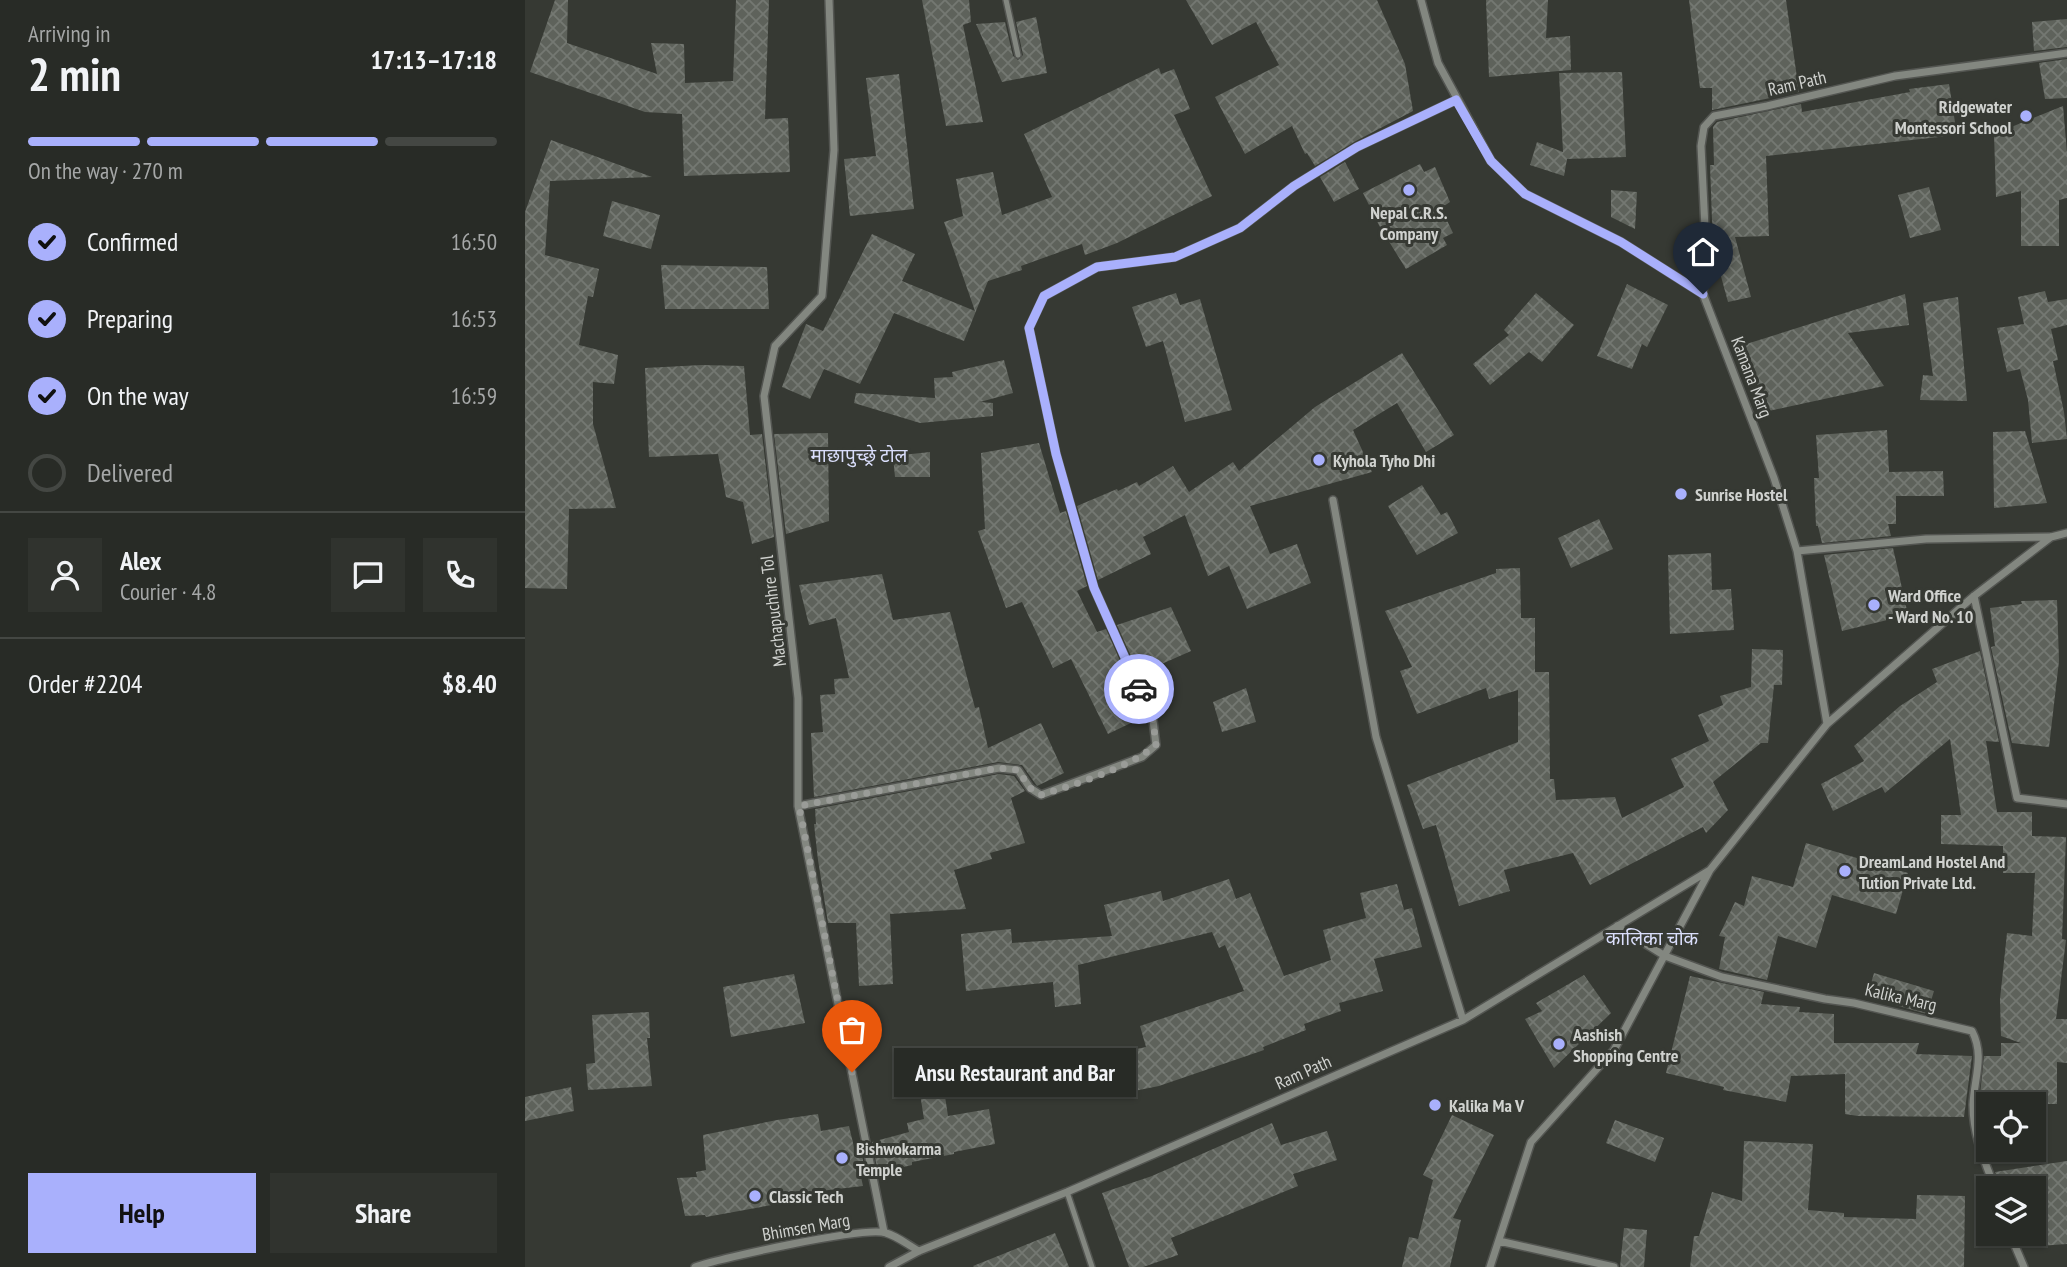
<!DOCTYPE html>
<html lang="en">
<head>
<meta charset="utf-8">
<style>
  :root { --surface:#282b26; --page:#30332e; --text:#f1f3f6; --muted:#a5a7a7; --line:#444743; --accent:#a9b0fc }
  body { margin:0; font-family:"PT Sans Narrow","Noto Sans Devanagari",sans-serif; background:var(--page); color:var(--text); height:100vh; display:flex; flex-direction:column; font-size:26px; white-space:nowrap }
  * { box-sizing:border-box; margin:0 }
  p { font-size:23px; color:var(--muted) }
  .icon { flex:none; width:38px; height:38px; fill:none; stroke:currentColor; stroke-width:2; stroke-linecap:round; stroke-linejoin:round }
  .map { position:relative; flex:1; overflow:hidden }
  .side { display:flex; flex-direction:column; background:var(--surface); width:525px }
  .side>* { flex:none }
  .fabs { position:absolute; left:1451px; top:1092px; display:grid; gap:14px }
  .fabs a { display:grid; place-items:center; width:70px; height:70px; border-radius:0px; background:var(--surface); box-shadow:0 2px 5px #0004,0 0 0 2px var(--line); font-size:35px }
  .pin { position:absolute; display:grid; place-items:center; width:60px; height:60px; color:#fff; margin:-72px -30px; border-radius:50% 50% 50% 0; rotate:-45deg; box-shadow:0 0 7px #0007 }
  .pin .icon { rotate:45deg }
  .courier { position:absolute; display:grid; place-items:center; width:70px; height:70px; margin:-35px; border:5px solid #a9b0fc; border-radius:50%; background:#fff; color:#222; box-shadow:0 2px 9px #0007 }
  .bubble { position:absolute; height:49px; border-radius:0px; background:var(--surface); box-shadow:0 2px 5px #0004,0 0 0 2px var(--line); font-size:23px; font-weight:800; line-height:49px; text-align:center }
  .overview em { font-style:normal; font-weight:800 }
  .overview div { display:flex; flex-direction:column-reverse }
  .overview { display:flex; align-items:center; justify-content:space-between; height:119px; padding:0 28px }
  h1 { font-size:46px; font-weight:800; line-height:52px }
  .bar { display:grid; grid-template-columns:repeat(4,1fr); gap:10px 7px; align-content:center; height:84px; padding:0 28px }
  .bar i { height:9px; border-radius:5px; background:var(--line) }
  .bar .selected { background:var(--accent) }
  .bar p { grid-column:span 4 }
  .line { display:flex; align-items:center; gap:18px; padding:0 28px; border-top:2px solid var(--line) }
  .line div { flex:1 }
  .round { display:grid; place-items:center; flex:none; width:74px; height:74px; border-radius:0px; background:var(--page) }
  ol { padding:0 28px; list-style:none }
  li { display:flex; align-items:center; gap:21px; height:77px }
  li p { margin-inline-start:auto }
  li .icon { padding:7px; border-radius:50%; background:var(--accent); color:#111; stroke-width:4 }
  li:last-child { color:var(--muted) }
  li i { width:38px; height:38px; border:4px solid var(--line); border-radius:50% }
  .primary-button { display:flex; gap:14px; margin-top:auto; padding:14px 28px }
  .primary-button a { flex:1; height:80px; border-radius:0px; background:var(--accent); color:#111; font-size:28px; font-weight:800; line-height:80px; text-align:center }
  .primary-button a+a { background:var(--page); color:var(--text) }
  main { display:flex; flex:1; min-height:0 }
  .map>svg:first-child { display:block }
  .building { fill:url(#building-cross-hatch) }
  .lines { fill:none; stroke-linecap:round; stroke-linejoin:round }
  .service-casing { stroke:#535551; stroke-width:8 }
  .minor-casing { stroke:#535551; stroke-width:10 }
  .service { stroke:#838780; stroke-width:5 }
  .minor { stroke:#838780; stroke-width:7 }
  .done { stroke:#9a9c98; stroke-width:7; stroke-dasharray:0 12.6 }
  .route { stroke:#a9b0fc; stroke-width:9 }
  .poi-dot { fill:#a9b0fc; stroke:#363933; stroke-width:2.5 }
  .labels { text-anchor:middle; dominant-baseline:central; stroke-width:6; stroke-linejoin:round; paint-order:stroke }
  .street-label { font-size:18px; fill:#d0d2cf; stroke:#363933 }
  .poi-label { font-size:18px; font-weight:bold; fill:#d0d2cf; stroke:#363933; text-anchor:start }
  .neighbourhood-label { font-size:19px; fill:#dadefb; stroke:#363933 }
</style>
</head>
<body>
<main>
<section class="side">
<div class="overview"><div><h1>2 min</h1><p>Arriving in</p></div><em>17:13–17:18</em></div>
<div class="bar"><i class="selected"></i><i class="selected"></i><i class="selected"></i><i></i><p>On the way · 270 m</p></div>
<ol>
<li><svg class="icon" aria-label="check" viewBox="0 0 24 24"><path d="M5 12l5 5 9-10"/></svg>Confirmed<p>16:50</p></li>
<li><svg class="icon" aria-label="check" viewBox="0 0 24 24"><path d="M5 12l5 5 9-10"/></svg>Preparing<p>16:53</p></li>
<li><svg class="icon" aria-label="check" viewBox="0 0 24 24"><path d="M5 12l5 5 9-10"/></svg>On the way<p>16:59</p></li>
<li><i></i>Delivered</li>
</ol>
<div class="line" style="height:126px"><a class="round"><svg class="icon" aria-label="person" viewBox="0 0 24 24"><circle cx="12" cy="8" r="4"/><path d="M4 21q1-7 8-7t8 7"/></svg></a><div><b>Alex</b><p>Courier · 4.8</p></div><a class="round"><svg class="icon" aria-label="chat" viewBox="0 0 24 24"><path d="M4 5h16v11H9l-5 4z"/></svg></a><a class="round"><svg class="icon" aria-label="phone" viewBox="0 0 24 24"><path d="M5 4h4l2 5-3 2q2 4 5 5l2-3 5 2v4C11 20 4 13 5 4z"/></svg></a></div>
<div class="line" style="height:91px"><div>Order #2204</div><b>$8.40</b></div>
<div class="primary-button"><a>Help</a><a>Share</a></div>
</section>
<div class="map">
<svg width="1542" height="1267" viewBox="0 0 1542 1267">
  <defs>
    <pattern id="building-cross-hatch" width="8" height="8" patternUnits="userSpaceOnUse" patternTransform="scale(1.75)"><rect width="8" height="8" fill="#5e625b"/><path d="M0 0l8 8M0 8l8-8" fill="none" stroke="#747872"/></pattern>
  </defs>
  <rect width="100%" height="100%" fill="#363933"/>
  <path class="building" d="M30,0H43L42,43L132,74L126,43L159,44L160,83L208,81L211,0H244L240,119L263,118L265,172L159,176L157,114L120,112L5,72Z
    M397,0H444L446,22L438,25L458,122L421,126Z
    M661,0H852L880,64L888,111L829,142L790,166L782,153L780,154L767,126L720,154L690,97L754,65L731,22L687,45Z
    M961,0H1023L1021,38L1045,36L1046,70L964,77Z
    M1164,0H1261L1274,92L1187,110V88H1175Z
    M511,17L522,73L477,82L451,24L480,22L488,56L493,60L498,55L491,22Z
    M1542,19V47L1509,51L1507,22Z
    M1542,59V98L1520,99L1514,63Z
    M634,68L636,74L649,69L665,109L649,115L687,196L592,243L560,255L557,244L496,266L497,270L463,281L439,341L369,313L335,384L299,369L285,399L257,387L281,324L298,331L347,234L390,254L377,281L450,311L419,222L438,216L431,179L468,172L477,215L527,197L499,134Z
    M1097,72L1101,157L1042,159L1039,176L1005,165L1012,142L1038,152L1034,73Z
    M374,74L389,209L325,216L319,159L351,156L341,78Z
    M1424,84L1432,135L1241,156L1244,236L1210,237L1226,297L1203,302L1188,247L1185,165H1189L1188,127L1192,122L1276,104L1277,112L1385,92L1384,89Z
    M1538,106L1542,153V198L1534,200V246H1496V191L1471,197L1469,134Z
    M26,140L127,177L25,181L20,255L74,269L68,297L63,296L54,345L93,355L89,384L68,382V424L91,508L44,509L42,589L0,588V212Z
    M820,162L834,189L809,202L795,177Z
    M895,164L899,172L910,167L925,202L916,208L928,233L918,238L922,245L881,269L855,227L838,193Z
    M1404,187L1416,230L1385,238L1373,195Z
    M1086,190L1112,192L1110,229L1086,217Z
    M87,201L135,215L126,249L78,236Z
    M136,265L242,267L244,309H140Z
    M1102,284L1143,305L1122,347L1117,344L1107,369L1072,356Z
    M1520,291L1523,302L1542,299V325L1526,329L1533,360L1528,361L1539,412L1542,439L1507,443L1503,400L1495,369L1482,372L1472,328L1499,324L1493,297Z
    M651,293L655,305L675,299L707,410L660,422L638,341L621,347L607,307Z
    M1011,293L1049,325L1017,362L1004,352L965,385L948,364L984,335L979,330Z
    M1380,294L1384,325L1323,333L1359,386L1239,412L1230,376L1225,377L1215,346Z
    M1433,297L1442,401L1395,400L1398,375L1408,376L1398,303Z
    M877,353L929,435L901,452L872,403L828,430L847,472L725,506L745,554L772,544L786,583L722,609L704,566L683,576L660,515L618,537L626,554L573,580L552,506L592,489L593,491L612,482L614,486L648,466L664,492L708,462L714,471L790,407Z
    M479,360L488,393L455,402L468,403V416L395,423L329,403L331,393L410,398L409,378L428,377L427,372Z
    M177,365L219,366L225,435L237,434L249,537L227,544L218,502L201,497L193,454L124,457L120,368Z
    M1362,430L1364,472L1418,471L1419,496H1371V524H1363L1366,536L1297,543L1293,526H1291L1289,478H1294L1291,435Z
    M1500,431L1522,503L1469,508L1468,432Z
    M303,433L304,521L261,534L249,434Z
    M514,443L535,513L541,511L562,586L552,591L572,632L581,629L603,679L592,684L610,721L583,734L546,659L528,668L497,602L481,608L453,531L460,529L456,453Z
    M405,452V477H370L368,456Z
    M897,485L916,515L922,512L933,533L892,555L863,506Z
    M1074,519L1088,549L1046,568L1033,538Z
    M1368,548L1383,615L1317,631L1299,555Z
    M1186,553L1187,590L1206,589L1209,630L1145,634L1143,555Z
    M995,568L996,618H1010V672H1024L1025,779H1029L1031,800L1090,797L1097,818L1159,787L1146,759L1184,741L1173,715L1198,705L1195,696L1226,687L1227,649L1258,650L1257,685H1249L1243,743H1236L1188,782L1203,810L1181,833L1178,827L1065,885L1048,853L979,870L985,891L934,906L911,825L898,829L882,785L993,742V690L964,699L961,688L892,714L875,671L887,667L860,611L971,573V569Z
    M357,574L368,620L425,612L450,708L454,707L463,748L516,723L539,773L512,786L497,765L473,762L289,797L286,733L298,732L295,695L310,694L309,679L324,678L311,618L284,625L274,585Z
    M1532,600L1534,661L1524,747L1487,743L1466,647L1470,646L1465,608L1497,604L1496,601Z
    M646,607L666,651L614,674L592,625Z
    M1455,651L1474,742L1461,741L1472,812H1507V836L1541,837L1537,939L1541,940L1531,1019H1542V1063L1532,1062V1104H1454L1459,1056H1476V1043H1496L1476,1036L1475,999L1482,933L1507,936L1510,873H1478V846L1416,844V815H1436L1425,739L1360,793L1357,787L1308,811L1296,784L1339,761L1329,746L1375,706L1412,682L1407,669Z
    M721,688L731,722L697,732L688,702Z
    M474,774L489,776L500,791L486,798L500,843L465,853L467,859L429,870L441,909L365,914L368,984L334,986L331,923H303L293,860L289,824H291L290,809Z
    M1281,843L1383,873L1371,914L1307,895L1291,948L1253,936L1242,980L1194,969L1200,937L1194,936L1210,902L1219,906L1227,876L1268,887Z
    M704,879L711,899L725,893L759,976L806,960L798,930L841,918L835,893L872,884L879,910L887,908L897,947L849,959L858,991L814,1003L816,1011L779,1024L781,1030L738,1047L739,1050L634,1086L584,1096L576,1057L621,1047L615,1026L719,991L700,945L694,948L687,932L553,965L556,1004L530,1007L528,982L441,991L436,934L486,929L487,943L587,936L579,905L636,891L638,901Z
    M1349,973L1409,991L1402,1014L1342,997Z
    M269,974L280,1023L206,1037L198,987Z
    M1059,975L1086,1013L1029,1068L1000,1019L1017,1011L1011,1003Z
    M1165,976L1239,992L1236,1004L1275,1007L1274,1012L1309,1014V1043H1394L1391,1054L1447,1056L1439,1117L1333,1116L1320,1114V1074L1266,1076L1261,1102L1198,1090L1199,1087L1141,1073Z
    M124,1012L125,1038H122L127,1086L63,1090L61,1064L70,1063L67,1015Z
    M417,1077L423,1116L464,1109L470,1144L429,1152V1154L387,1162V1165L353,1173L347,1142L384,1132L382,1123L399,1119L393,1081Z
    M46,1087L49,1111L0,1121V1097Z
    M293,1114L296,1131L324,1126L329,1147L335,1145L341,1176L336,1177L338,1186L261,1195L263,1202L181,1217L180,1215L160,1216L152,1178L172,1177L171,1172L181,1170L178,1135L252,1120Z
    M927,1115L969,1135L928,1218L936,1220L925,1267H877L884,1237L893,1239L908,1180L898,1175Z
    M1090,1120L1139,1138L1130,1162L1081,1143Z
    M747,1123L756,1145L802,1131L812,1160L768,1174L773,1186L646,1238L653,1255L618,1267H604L577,1193L627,1176Z
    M1219,1141L1288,1144L1283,1210L1319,1213V1217L1391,1219L1392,1195L1440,1196L1439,1267H1165L1169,1236H1174L1187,1192L1217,1201Z
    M1542,1161V1244L1514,1246L1508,1188H1476L1470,1172Z
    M1099,1228L1122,1230L1119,1267H1095Z
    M530,1233L544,1267H449L448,1266Z"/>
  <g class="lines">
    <defs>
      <path id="service" d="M481,0L493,55
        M542,1192L567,1267"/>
      <path id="minor" d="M304,0L309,150L297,296L250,346L239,396L273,698V806L359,1232
        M896,0L913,63L966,161L1000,194L1096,242L1178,294L1249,478L1272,551L1302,724
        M1178,294L1181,249L1176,146L1179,127L1189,116L1242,106L1370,76L1542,53
        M808,500L851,737L938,1020
        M1272,551L1401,539L1525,537
        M1449,596L1492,798L1542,804
        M273,806L474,768L493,770L505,788L516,795L617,757L631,745L628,720L569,588L531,454L504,328L519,296L572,267L650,257L715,228L769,186L832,147L931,100
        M1092,926L1140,956L1197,977L1300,999L1329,1003L1447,1031C1460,1056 1449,1078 1448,1105C1448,1135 1459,1160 1470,1188
        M1485,1234L1499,1267
        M974,1241L1089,1267
        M170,1267C196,1258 340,1226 361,1233C372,1236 383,1245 394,1251
        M364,1267L394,1251L542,1192L938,1020L1185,870
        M965,1267L1006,1142L1089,1050L1185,870L1302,724L1449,596L1526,537L1542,533"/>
    </defs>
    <use href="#service" class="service-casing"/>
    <use href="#minor" class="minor-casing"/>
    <use href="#service" class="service"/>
    <use href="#minor" class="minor"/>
  </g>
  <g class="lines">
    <path class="done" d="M327,1072L274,806L474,768L493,770L505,788L516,795C553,783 602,769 631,745L628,720L614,689"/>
    <path class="route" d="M614,689L569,588L531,454L504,328L519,296L572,267L650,257L715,228L769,186L832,147L931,100L966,161L1000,194L1096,242L1178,294"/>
  </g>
  <g class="poi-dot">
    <circle cx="1501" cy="116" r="7"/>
    <circle cx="884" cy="190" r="7"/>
    <circle cx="794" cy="460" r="7"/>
    <circle cx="1156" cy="494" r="7"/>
    <circle cx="1349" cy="605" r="7"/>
    <circle cx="1320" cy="871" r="7"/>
    <circle cx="1034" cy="1044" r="7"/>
    <circle cx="910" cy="1105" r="7"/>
    <circle cx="317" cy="1158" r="7"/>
    <circle cx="230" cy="1196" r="7"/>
  </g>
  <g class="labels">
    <g class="street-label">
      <text transform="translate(1272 83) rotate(-13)">Ram Path</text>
      <text transform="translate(1227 377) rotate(69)">Kamana Marg</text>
      <text transform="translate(248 611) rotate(-97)">Machapuchhre Tol</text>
      <text transform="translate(1376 997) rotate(13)">Kalika Marg</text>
      <text transform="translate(778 1072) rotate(-24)">Ram Path</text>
      <text transform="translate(281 1227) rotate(-10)">Bhimsen Marg</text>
    </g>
    <g class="poi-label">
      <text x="1487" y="106" text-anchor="end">Ridgewater<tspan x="1487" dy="21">Montessori School</tspan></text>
      <text x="884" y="212" text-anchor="middle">Nepal C.R.S.<tspan x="884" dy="21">Company</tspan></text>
      <text x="808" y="460">Kyhola Tyho Dhi</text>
      <text x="1170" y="494">Sunrise Hostel</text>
      <text x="1363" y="595">Ward Office<tspan x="1363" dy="21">- Ward No. 10</tspan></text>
      <text x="1334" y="861">DreamLand Hostel And<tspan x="1334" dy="21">Tution Private Ltd.</tspan></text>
      <text x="1048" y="1034">Aashish<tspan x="1048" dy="21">Shopping Centre</tspan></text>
      <text x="924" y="1105">Kalika Ma V</text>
      <text x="331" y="1148">Bishwokarma<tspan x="331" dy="21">Temple</tspan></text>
      <text x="244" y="1196">Classic Tech</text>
    </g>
    <g class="neighbourhood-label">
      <text x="334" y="455">माछापुच्छ्रे टोल</text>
      <text x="1127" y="938">कालिका चोक</text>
    </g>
  </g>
</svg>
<div class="fabs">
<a><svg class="icon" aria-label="locate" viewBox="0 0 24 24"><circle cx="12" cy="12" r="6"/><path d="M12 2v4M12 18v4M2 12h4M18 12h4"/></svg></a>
<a><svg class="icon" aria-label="layers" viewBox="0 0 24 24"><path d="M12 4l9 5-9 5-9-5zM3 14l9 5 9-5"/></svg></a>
</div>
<div class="pin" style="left:327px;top:1072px;background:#ea580c"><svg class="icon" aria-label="bag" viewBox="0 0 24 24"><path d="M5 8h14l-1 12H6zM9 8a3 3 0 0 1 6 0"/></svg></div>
<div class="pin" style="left:1178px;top:294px;background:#1f2937"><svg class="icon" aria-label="home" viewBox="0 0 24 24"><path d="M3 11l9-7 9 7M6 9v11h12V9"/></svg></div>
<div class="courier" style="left:614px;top:689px"><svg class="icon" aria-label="car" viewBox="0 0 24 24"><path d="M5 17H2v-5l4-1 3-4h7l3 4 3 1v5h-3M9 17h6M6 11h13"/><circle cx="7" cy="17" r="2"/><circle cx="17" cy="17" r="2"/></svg></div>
<div class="bubble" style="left:369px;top:1048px;width:242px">Ansu Restaurant and Bar</div>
</div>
</main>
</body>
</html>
